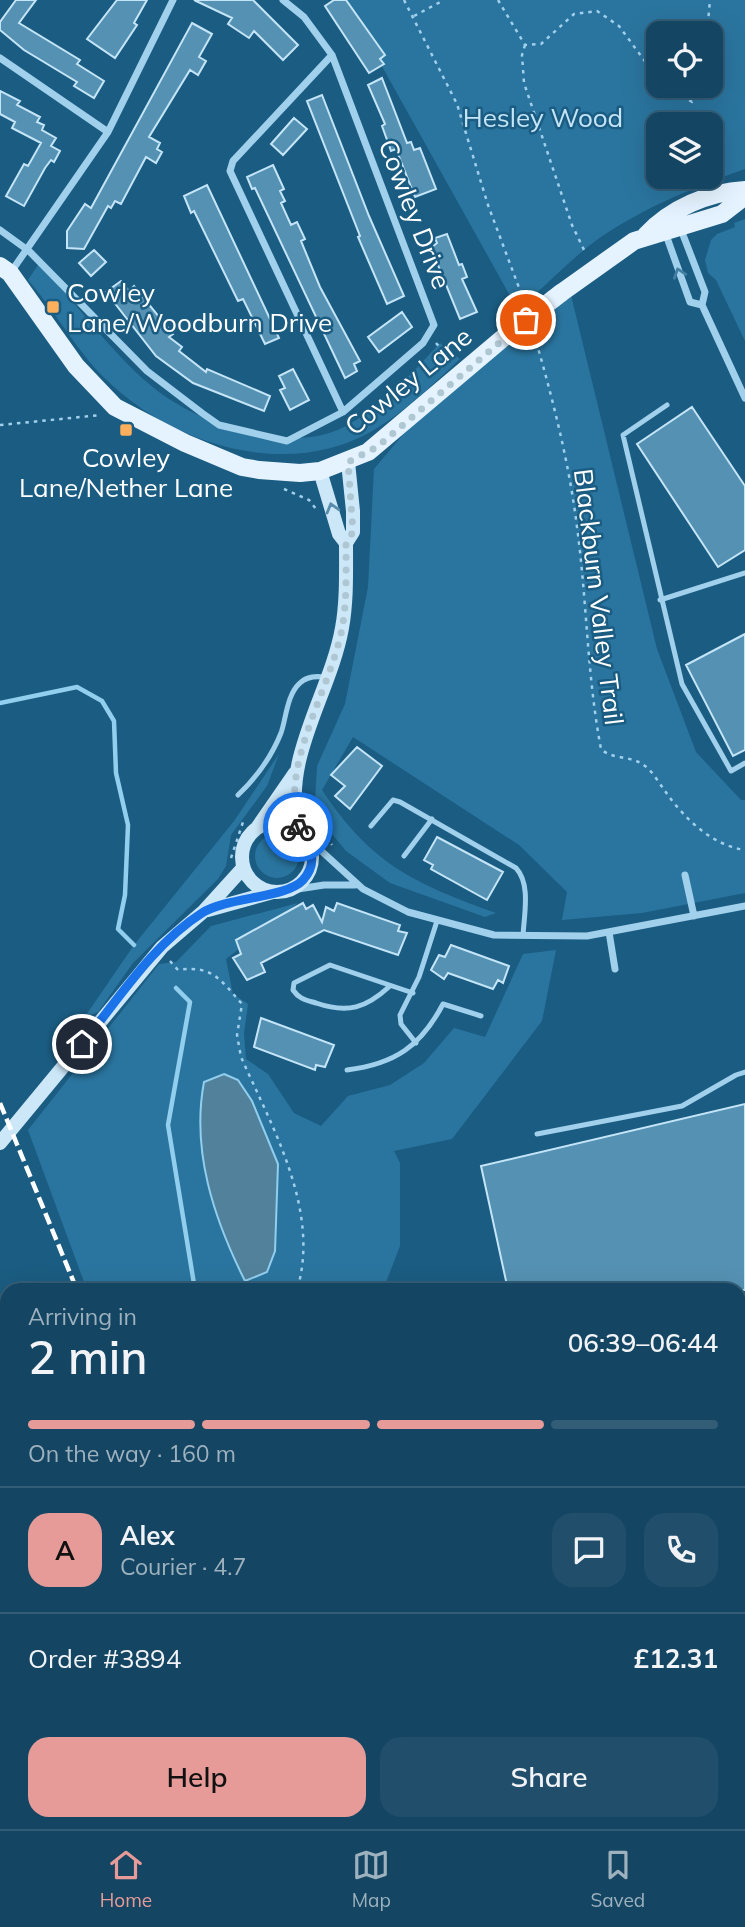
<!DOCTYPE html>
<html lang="en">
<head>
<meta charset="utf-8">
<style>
  :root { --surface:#144562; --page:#214f6b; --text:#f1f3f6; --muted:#9db1be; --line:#335d77; --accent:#e69b98 }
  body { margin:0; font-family:Mulish,sans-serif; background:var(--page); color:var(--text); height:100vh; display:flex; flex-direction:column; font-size:26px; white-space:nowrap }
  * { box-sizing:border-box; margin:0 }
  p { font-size:23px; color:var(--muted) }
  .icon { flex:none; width:38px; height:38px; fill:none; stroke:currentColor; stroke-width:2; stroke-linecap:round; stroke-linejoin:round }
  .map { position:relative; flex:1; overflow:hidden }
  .sheet { position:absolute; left:0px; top:1283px; width:746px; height:548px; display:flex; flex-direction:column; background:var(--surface); border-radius:21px 21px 0 0; box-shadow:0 7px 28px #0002,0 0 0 2px var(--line) }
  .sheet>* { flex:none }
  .buttons { position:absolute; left:646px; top:21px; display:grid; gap:14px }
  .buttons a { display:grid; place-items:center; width:77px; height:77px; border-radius:14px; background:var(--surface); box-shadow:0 7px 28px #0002,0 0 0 2px var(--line); font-size:35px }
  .pin { position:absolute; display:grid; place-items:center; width:60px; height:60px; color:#fff; margin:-30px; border:4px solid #fff; border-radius:50%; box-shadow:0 2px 7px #0007 }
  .courier { position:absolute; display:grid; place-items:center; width:70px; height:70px; margin:-35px; border:5px solid #1a73e8; border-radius:50%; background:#fff; color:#222; box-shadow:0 2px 9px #0007 }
  .overview em { font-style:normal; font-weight:600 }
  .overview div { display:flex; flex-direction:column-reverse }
  .overview { display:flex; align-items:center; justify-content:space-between; height:119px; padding:0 28px }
  h1 { font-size:46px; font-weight:600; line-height:52px }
  .bar { display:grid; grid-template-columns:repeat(4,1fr); gap:10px 7px; align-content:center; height:84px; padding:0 28px }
  .bar i { height:9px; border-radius:5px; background:var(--line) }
  .bar .active { background:var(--accent) }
  .bar p { grid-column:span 4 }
  .line { display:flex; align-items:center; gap:18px; padding:0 28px; border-top:2px solid var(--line) }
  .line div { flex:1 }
  .round { display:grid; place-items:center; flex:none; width:74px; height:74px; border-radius:21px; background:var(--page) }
  .action { display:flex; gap:14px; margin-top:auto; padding:14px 28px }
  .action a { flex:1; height:80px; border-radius:21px; background:var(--accent); color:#111; font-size:28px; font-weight:600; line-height:80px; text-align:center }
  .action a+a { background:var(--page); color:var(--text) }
  .menu { display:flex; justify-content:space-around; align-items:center; height:98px; border-top:2px solid var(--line); background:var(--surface); font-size:19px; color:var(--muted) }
  .menu a { display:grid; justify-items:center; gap:4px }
  .menu .active { color:var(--accent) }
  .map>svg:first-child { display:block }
  .green { fill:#2a759f; fill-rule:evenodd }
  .water { fill:#52819c; stroke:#92ceed; stroke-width:2 }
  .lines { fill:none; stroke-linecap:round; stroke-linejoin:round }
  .stream { stroke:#92ceed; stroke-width:4.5 }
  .building { fill:#5591b3; stroke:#c4e5f8; stroke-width:2 }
  .path { stroke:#a0d0eb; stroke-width:2.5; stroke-dasharray:3.5 5; stroke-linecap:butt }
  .service { stroke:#a0d0eb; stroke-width:5 }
  .minor { stroke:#a0d0eb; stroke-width:7 }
  .secondary { stroke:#cbe7f8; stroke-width:14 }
  .primary { stroke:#e4f3ff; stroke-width:18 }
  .rail { stroke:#fff; stroke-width:4.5; stroke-dasharray:12 5; stroke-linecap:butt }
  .primary-bridge { stroke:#e4f3ff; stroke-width:18 }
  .oneway { stroke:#437fa2 }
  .oneway2 { stroke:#598dab }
  .done { stroke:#afc6d3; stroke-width:7; stroke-dasharray:0 12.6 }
  .route { stroke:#1a73e8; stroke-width:9 }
  .poi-dot { fill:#fcaf5c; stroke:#1b5c82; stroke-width:2.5 }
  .labels { text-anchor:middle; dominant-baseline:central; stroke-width:5; stroke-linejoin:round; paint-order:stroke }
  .park-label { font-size:26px; fill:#c4e5f8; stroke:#1b5c82 }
  .street-label { font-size:26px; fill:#fff; stroke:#1b5c82 }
  .poi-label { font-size:26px; fill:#fff; stroke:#1b5c82; text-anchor:start }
</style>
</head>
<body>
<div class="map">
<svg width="745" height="1829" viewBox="0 0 745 1829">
  <rect width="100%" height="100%" fill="#1b5c82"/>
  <path class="green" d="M345,0H745V169C692,188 635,211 590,245C565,265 542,289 518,310ZM658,33H710V86H658ZM658,124H710V177H658Z
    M745,219V341L716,280L708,273L705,260L711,240L717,234L735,227L734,223Z
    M40,262C74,302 118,361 159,392C205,426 290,455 344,427C381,408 413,372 440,343L460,359C433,384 406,411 374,430C281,485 153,439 88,360C67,334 50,305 28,280Z
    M570,291L657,649L696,752L741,800H745V893L642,913L562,920L567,892L519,845L353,737L322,790C371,864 415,884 496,913L485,917L390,883L346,851L323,823L315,801L317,766L345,704L368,587L374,469L422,412Z
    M279,754L267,786L231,835L226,866L218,879L133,963L98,1012L84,1018L134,945L234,821Z
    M255 856a22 22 0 1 1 44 0a22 22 0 1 1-44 0Z
    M298,903L226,959L233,994L248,1004L244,1034L246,1059L268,1074L294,1113L321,1126L348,1096L390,1085L424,1063L454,1028L485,1037L523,954L556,950L542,1021L452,1139L394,1151L400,1163V1246L383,1290H87L28,1130L159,964L176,962L211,926ZM224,1074L278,1164L275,1251L204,1082Z
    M739,1674L745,1677V1829H187V1824H738Z"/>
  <path class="water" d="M224,1074L238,1080L252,1101L278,1164L275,1251L267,1272L245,1281C214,1219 191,1151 204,1082Z"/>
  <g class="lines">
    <path class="stream" d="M0,703L77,687L102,701L114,721L116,773L128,825L125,895L118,929L134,945
      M176,988L190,1002L168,1125L195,1290
      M298,1824V1829"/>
  </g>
  <path class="building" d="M16,0H36L19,23L80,60L77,64L104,81L94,98L74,86L77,82L24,50L0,30V22Z
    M117,0H147L134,23L137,25L115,58L87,39Z
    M194,0H253L298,45L283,60L254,31L249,38L228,24L232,18Z
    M334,0H346L385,55L380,59L384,64L369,73L325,6Z
    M192,23L212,34L199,57L206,61L198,75L190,70L149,137L160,143L157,149L162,152L156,163L146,157L121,204L115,201L111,208L108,206L84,249L67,248V231L85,204L91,208Z
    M382,78L407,143L411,142L414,150L420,148L436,189L415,197L396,149L391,151L382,126L385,124L368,85Z
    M0,91L20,101L17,105L40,117L37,122L44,125L42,130L56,138L51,146L60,151L54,162L51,160L45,168L24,206L6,196L24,164L28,166L41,143L12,128L15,122L0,114Z
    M322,95L369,216L404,296L387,304L358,237L360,236L307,101Z
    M294,118L307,129L283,155L271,144Z
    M273,165L284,189L280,191L285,201L281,203L291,225L297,222L305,239L301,241L320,287L360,361L354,364L357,371L345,378L255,188L252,189L247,177Z
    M207,185L279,338L265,344L243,299L238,301L194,211L191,213L184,196Z
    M447,234L459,265L462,264L467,277L462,279L477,312L460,319L431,248L437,243L435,238Z
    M94,250L106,262L91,276L79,263Z
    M121,281L129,291L134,286L173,334L169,337L182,347L179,351L206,372L207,369L270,396L264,411L193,383L156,356L106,292Z
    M402,312L412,327L379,352L368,337Z
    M293,369L309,400L290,410L280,390L285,388L279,376Z
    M692,407L745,486V550L718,567L637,444Z
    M745,634V750L733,756L686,665Z
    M357,747L382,766L350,809L335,796L345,786L331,775Z
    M437,837L503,872L487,900L431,869L433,865L424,860Z
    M303,903L306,909L313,905L322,922L326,907L334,911L337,903L400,925L398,931L407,933L398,955L324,930L261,963L265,972L247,980L233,958L241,954L236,940Z
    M451,945L509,966L503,983L498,980L493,989L448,973L444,979L431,970L439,955L445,957Z
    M261,1018L334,1045L325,1067L316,1065L315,1070L254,1047Z
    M745,1104V1290H508L481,1166Z"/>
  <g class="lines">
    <path class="path" d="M404,0L457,104L488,205L524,301
      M498,0L525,45L541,44L574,14L597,11L619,26L658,79
      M414,16L444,0
      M707,33L710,0
      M525,45L522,55L524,83L572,225L586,254
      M668,86L692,102L696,86
      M534,334C552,396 569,462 577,527C587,601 587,676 601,749C612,760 632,755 645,766C653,772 659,783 665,791C684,818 711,845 745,850
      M436,343L452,362
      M0,425L101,415
      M284,489L309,500L316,509
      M312,816L332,845
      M231,858L243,822
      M170,961L178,970C212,965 220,979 242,1004L237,1035L241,1057C272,1127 321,1211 297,1290
      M373,1824V1829
      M724,1824L728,1829
      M501,1829L507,1824"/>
    <path class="service" d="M667,405L623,435L682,684L731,771L745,763
      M660,600L745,573
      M238,795C257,777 271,758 281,733C286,719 287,694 300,683C307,676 316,676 325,677
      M371,826L393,800L400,802L516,868C531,884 524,915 523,936
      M404,856L432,819
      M390,986C366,1008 348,1014 316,1003C306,1000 299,999 293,990L294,983L330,965L413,993
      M416,1043L401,1024L400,1015L419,977L437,921
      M347,1070C395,1064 421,1046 443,1004L481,1016
      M537,1134L682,1106L736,1075L745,1072
      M0,1478L7,1476
      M0,1602L7,1601"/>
    <path class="minor" d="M332,55L233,161L230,171L343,412
      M0,58L108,132
      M680,227L705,292L702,305L745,398
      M0,230L29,251L147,371L202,413L219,425L287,441L343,412L423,343L434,325L332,55L304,17L283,0
      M665,232L690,302L702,305
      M11,272L108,132L173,0
      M306,837L363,889L408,912L494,935L587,936L745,906
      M685,875L694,916
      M285,891L324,885H355
      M609,932L615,969"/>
    <path class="secondary" d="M320,471L339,534L346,543
      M242 857a35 35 0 1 1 70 0a35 35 0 1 1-70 0Z
      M257,828L295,773
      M299,829C280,760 330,695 342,628C347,601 346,571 346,543L353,532V511L348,462
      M208,910L273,892
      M0,1143L162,947L204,911L243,868"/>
    <path class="primary" d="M646,235C671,208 709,192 745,190
      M0,266L10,273L76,366L115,407L185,443L242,467L259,470L300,473L320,471L368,452L509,333
      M561,293L634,241L722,214L745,196"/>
    <path class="rail" d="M0,1103L77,1290
      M169,1824V1829"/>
    <path class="primary-bridge" d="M509,333L561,293"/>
  </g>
  <defs><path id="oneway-chevron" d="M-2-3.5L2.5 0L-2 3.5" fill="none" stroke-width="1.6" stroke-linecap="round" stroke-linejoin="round" transform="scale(1.75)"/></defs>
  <use class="oneway" href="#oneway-chevron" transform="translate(679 273) rotate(-109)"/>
  <use class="oneway2" href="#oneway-chevron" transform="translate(332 508) rotate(-106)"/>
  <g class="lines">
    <path class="done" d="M298,827C281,762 329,693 342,629C347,602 346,571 346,543L353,532L348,462L377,447L526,320"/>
    <path class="route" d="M82,1044C118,1000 153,944 202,913C227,897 287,898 303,880C320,861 309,844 298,827"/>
  </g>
  <g class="poi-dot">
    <rect x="46" y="300" width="14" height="14" rx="3.5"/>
    <rect x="119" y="423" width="14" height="14" rx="3.5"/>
  </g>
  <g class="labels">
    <g class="park-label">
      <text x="543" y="117">Hesley Wood</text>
    </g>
    <g class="street-label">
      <text transform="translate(415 214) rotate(69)">Cowley Drive</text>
      <text transform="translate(408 381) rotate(-39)">Cowley Lane</text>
      <text transform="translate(599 597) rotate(83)">Blackburn Valley Trail</text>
    </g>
    <g class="poi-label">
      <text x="67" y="292">Cowley<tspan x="67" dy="30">Lane/Woodburn Drive</tspan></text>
      <text x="126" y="457" text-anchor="middle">Cowley<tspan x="126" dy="30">Lane/Nether Lane</tspan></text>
    </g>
  </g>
</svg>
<div class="buttons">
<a><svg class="icon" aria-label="locate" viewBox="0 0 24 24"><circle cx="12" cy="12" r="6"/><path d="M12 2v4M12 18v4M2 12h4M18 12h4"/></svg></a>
<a><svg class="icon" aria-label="layers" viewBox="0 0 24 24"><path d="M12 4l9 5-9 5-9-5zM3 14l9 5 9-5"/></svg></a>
</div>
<div class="pin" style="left:526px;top:320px;background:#ea580c"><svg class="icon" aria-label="bag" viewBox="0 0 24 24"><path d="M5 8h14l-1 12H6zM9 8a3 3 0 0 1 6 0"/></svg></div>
<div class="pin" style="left:82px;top:1044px;background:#1f2937"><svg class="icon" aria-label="home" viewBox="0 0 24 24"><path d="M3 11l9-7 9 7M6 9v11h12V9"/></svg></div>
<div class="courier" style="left:298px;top:827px"><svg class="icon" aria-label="bike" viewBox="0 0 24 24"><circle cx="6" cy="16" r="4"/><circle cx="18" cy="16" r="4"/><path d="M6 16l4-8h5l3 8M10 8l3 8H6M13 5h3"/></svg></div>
<section class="sheet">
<div class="overview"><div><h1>2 min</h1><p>Arriving in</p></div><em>06:39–06:44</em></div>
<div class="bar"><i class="active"></i><i class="active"></i><i class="active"></i><i></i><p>On the way · 160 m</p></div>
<div class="line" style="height:126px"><b class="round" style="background:var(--accent);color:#111">A</b><div><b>Alex</b><p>Courier · 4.7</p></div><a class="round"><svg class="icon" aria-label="chat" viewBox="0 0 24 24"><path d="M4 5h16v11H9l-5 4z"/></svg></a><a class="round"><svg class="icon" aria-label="phone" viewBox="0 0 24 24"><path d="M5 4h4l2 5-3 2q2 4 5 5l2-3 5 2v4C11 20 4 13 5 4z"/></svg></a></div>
<div class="line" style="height:91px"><div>Order #3894</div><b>£12.31</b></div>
<div class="action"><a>Help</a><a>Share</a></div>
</section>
</div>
<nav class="menu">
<a class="active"><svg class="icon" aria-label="home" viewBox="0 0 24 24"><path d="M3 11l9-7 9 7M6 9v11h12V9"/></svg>Home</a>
<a><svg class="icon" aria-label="map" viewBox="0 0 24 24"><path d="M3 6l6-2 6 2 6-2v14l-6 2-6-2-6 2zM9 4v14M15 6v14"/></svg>Map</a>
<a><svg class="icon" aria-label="saved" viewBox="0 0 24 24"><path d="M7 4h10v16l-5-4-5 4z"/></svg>Saved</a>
</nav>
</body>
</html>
